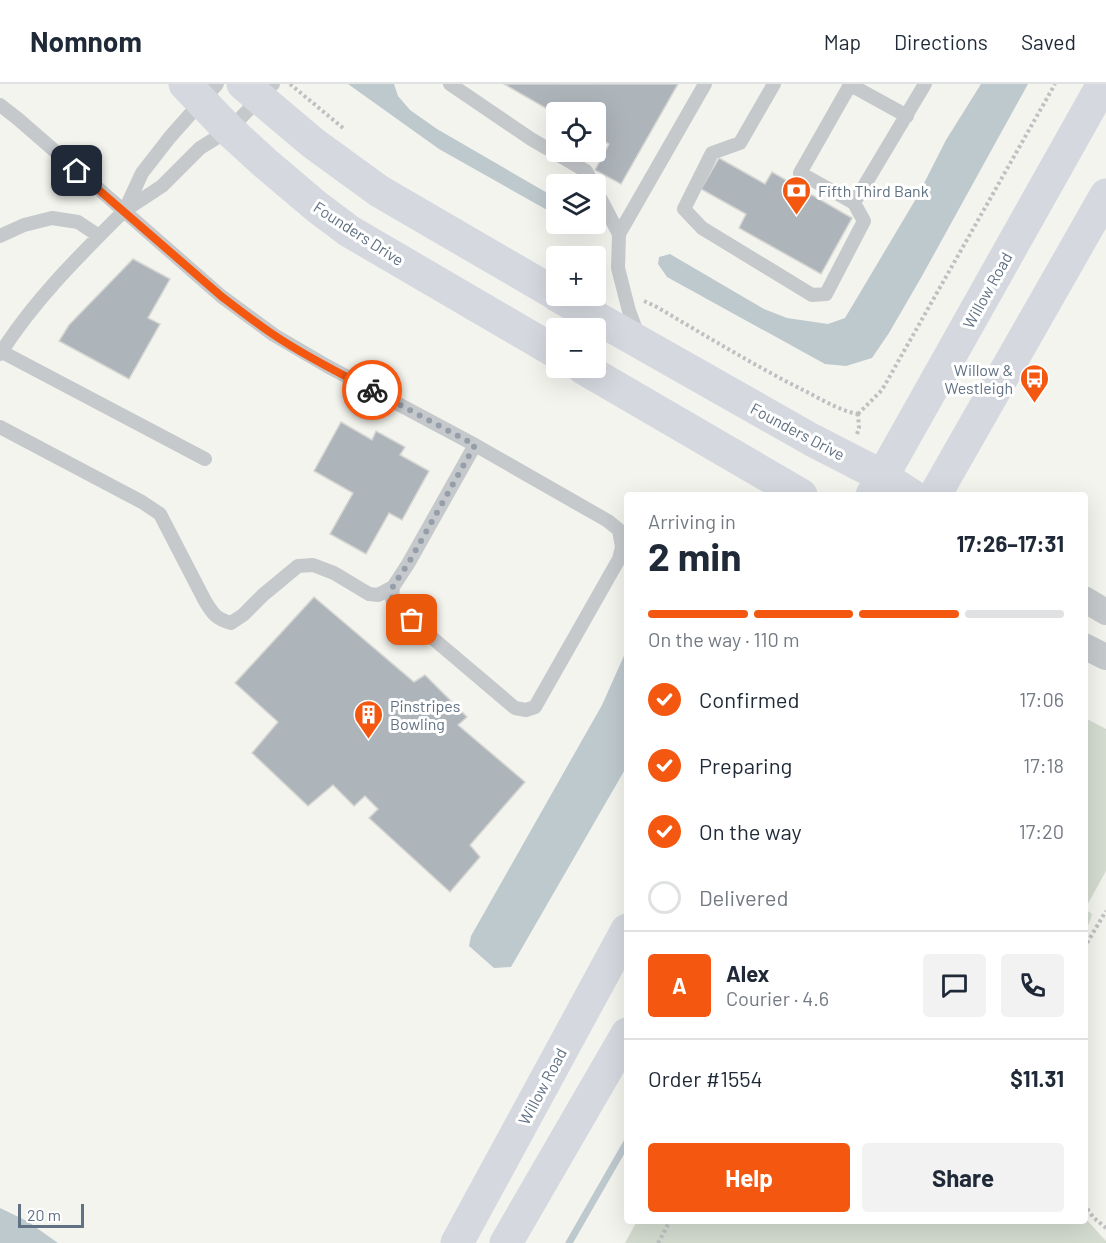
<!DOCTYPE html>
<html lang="en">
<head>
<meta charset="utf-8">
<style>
  :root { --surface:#fff; --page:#f2f2f3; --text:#1f2937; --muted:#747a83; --line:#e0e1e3; --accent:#f35710 }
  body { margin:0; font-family:Barlow,sans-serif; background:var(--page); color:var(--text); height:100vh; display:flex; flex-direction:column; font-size:22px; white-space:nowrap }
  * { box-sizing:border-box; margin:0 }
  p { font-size:20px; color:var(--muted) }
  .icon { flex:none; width:33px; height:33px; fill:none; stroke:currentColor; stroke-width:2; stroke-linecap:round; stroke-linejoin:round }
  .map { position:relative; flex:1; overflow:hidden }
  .side { position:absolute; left:624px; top:408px; width:464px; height:732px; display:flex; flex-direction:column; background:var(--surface); border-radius:6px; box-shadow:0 6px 24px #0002 }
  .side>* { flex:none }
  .tools { position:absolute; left:546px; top:18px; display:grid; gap:12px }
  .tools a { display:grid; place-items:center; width:60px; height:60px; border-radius:6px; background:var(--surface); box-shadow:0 6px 24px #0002; font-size:30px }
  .scale { position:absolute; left:18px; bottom:15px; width:66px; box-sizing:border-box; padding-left:6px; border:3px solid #607183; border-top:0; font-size:16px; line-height:21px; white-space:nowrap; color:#607183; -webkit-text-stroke:4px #fff; paint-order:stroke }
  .pin { position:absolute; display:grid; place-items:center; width:51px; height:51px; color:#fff; margin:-26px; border-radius:12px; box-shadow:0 3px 9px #0006 }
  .courier { position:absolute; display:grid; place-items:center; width:60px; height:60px; margin:-30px; border:4px solid #f35710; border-radius:50%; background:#fff; color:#222; box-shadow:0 2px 8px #0007 }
  .summary em { font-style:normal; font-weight:700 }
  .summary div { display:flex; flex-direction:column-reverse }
  .summary { display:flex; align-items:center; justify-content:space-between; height:102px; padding:0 24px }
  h1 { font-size:39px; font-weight:700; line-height:45px }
  .bar { display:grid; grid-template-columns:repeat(4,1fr); gap:9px 6px; align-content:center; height:72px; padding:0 24px }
  .bar i { height:8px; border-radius:4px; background:var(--line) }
  .bar .on { background:var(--accent) }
  .bar p { grid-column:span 4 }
  .line { display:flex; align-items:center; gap:15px; padding:0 24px; border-top:2px solid var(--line) }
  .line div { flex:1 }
  .round { display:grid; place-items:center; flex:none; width:63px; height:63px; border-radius:6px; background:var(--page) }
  ol { padding:0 24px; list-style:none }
  li { display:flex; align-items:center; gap:18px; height:66px }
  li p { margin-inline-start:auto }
  li .icon { padding:6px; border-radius:50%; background:var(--accent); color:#fff; stroke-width:4 }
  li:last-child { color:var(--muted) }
  li i { width:33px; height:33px; border:3px solid var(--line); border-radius:50% }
  .cta { display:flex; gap:12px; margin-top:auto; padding:12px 24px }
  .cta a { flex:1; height:69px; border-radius:6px; background:var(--accent); color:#fff; font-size:24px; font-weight:700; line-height:69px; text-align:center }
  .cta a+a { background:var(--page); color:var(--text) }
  header { display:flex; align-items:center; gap:36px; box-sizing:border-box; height:84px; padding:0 30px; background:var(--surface); border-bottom:2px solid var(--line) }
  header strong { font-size:28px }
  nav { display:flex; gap:33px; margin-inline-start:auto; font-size:21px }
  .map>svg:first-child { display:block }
  .green { fill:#d4dcd0 }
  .water { fill:#bec9ce }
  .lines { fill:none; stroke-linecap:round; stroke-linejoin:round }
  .stream { stroke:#bec9ce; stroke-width:7 }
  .building { fill:#adb4ba; stroke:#d5d5d2; stroke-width:1.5 }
  .path { stroke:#bec0c2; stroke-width:4; stroke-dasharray:3 3; stroke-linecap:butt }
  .service { stroke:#c6c9cc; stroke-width:14 }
  .minor { stroke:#c6c9cc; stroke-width:26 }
  .secondary { stroke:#d5d9df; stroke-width:33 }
  .primary { stroke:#d5d9df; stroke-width:33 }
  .done { stroke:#949fa9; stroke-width:6; stroke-dasharray:0 10.8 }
  .route { stroke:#f35710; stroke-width:8 }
  .labels { text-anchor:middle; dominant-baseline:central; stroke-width:6; stroke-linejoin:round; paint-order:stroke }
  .poi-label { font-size:16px; fill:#607183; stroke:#fff; text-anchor:start }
  .street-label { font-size:16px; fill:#607183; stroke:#fff }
</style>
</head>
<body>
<header>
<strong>Nomnom</strong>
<nav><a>Map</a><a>Directions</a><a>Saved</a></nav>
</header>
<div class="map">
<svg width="1106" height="1159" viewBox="0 0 1106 1159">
  <rect width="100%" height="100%" fill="#f4f4ef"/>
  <path class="green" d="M1085,634L1106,645V787L1085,825L1092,830L1090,837L1085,848Z
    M1085,1134L1106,1157V1159H625L637,1137H1084Z"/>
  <path class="water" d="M348,0H394L398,12L410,26L437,45L556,114V131L439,65Z
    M981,0H1028L922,192L889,249L872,274L846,282L825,280L667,193L658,180L659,173L670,170L764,225L787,234L828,240L845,234L917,113L946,56Z
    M627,565V682L511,883L494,884L469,862L471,852L602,621Z
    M0,1124L27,1137L58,1159H0Z"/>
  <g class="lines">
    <path class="stream" d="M569,1159L627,1058"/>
  </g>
  <path class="building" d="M504,0H678L621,100L595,86L609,60L596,53V28H556V30Z
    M719,74L765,100L772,88L852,134L821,190L739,144L746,130L701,105Z
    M133,175L170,195L148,234L160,240L129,295L59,257L69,241Z
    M341,338L372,356L376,347L405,363L400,371L429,387L402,436L389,429L366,470L330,450L353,409L314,387Z
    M314,513L414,598L425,591L467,633L458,641L525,698L470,761L480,773L450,808L369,734L378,725L365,712L354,722L333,701L308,722L252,669L278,638L235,599Z"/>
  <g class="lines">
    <path class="path" d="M290,0L343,44
      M596,197L606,198
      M644,217L655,222C703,250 750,279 799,304C818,313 837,326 858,330
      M858,330L882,306L1055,0
      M857,350L859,344L858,330
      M1084,864L1106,827
      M1084,1120L1093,1133L1106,1144
      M658,1159L670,1137"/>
    <path class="service" d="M450,0L531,55L586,87L593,100
      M774,0L740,59L712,69L684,125L702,144L812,211L826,210L864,137L854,119L800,89L850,1
      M849,0L907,32
      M0,21L18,35L124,127
      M596,106L619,150L618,184L629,227L638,251
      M854,119L925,0
      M125,126L142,89L170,53L217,0
      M124,127L162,102L200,64L229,46L273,0
      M619,150L705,0
      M0,152L24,141L52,134L78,138L99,152
      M2,268L205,375
      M0,270C34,216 79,172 124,127L221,212L274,251L327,282L475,361L608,437L619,446L622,463L619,475L535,623L526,626L515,624L397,524L392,515L393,503
      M0,343L142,418L160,430L205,517C213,530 216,535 231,539L243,531L263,511L298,482L313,481L334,489L369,510L378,511L393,503L408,480L475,361"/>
    <path class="minor" d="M1084,515L1106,528
      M1084,562L1106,573"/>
    <path class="secondary" d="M185,0L229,46L264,78L317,123L349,147L556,268
      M243,0L313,59L379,107L556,210
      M558,212L812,356L882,392
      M583,284L801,411"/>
    <path class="primary" d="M882,392L911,411
      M872,411L1103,0
      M935,411L1106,111
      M457,1159L627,846
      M506,1159L627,950"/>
  </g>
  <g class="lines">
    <path class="done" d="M372,306L475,361L408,480L393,502L392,515L397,524L412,536"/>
    <path class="route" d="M77,87L221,212C238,225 256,239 274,251C305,272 339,289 372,306"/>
  </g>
  <defs>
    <symbol id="bank-pin" viewBox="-11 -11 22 30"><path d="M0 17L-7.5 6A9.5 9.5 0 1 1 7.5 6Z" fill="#f35710" stroke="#fff"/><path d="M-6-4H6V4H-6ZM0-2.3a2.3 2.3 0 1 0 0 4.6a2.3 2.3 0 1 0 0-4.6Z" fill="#fff"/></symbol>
    <symbol id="bus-pin" viewBox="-11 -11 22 30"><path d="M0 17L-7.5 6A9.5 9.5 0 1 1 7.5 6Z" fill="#f35710" stroke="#fff"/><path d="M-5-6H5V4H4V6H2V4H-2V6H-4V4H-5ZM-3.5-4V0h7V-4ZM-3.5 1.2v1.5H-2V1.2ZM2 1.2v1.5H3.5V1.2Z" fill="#fff"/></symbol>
    <symbol id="building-pin" viewBox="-11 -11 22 30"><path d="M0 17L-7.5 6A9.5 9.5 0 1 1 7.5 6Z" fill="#f35710" stroke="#fff"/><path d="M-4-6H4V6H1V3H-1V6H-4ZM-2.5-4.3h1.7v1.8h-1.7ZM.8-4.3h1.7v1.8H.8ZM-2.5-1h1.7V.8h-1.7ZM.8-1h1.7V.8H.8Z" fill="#fff"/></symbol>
  </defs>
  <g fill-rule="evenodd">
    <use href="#bank-pin" x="780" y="90" width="33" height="45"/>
    <use href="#bus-pin" x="1018" y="278" width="33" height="45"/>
    <use href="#building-pin" x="352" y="614" width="33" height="45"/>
  </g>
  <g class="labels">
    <g class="poi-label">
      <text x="818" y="106">Fifth Third Bank</text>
      <text x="1013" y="285" text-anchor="end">Willow &amp;<tspan x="1013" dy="18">Westleigh</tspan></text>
      <text x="390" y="621">Pinstripes<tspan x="390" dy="18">Bowling</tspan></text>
    </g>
    <g class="street-label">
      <text transform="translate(359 149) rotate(33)">Founders Drive</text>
      <text transform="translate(987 206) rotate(-61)">Willow Road</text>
      <text transform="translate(798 347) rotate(28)">Founders Drive</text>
      <text transform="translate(542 1002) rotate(-62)">Willow Road</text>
    </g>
  </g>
</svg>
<div class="tools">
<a><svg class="icon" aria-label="locate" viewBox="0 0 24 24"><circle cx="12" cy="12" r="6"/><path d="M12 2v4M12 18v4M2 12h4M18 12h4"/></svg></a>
<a><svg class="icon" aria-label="layers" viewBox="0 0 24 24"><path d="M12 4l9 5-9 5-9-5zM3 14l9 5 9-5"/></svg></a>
<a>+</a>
<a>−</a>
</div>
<div class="scale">20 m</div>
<div class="pin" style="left:412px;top:536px;background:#ea580c"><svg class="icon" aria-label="bag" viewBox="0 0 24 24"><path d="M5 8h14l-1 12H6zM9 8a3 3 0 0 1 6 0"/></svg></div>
<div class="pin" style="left:77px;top:87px;background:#1f2937"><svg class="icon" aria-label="home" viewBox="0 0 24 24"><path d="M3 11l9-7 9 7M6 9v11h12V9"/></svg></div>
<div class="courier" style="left:372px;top:306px"><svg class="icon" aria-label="bike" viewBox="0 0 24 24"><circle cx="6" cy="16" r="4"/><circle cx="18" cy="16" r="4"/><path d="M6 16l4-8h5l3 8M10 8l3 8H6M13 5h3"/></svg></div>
<section class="side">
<div class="summary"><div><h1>2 min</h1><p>Arriving in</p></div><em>17:26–17:31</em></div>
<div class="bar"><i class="on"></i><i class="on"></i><i class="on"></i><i></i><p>On the way · 110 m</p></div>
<ol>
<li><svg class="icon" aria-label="check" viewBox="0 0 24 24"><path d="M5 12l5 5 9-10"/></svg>Confirmed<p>17:06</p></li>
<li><svg class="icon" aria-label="check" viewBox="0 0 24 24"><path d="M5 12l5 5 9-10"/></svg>Preparing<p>17:18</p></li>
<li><svg class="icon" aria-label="check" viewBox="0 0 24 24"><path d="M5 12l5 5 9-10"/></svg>On the way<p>17:20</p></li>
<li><i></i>Delivered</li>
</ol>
<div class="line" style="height:108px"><b class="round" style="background:var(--accent);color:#fff">A</b><div><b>Alex</b><p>Courier · 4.6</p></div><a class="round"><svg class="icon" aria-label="chat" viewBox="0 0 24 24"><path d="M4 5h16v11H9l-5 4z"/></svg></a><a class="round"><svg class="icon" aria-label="phone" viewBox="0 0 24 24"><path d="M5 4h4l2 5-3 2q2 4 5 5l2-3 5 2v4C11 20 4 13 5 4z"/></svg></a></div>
<div class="line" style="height:78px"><div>Order #1554</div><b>$11.31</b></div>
<div class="cta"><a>Help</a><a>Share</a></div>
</section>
</div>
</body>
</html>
